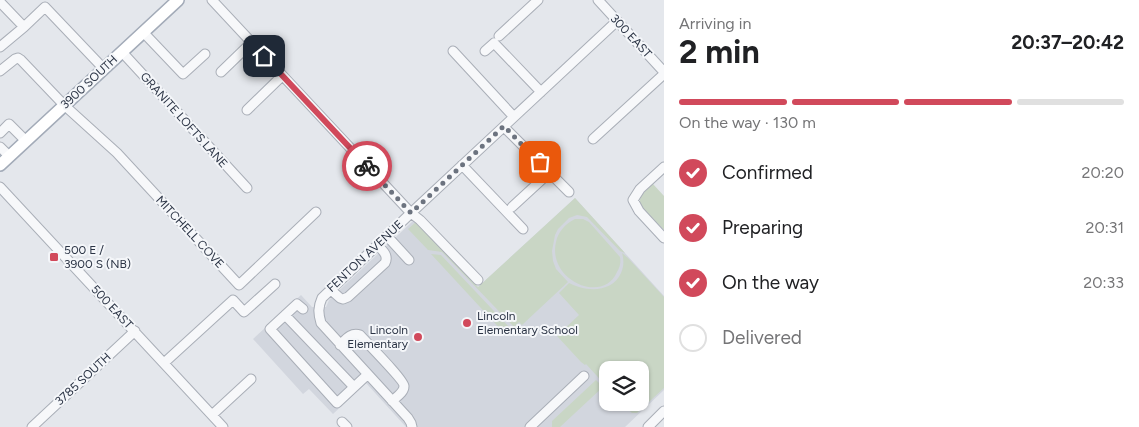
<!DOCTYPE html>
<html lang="en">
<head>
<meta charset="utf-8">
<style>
  :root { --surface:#fff; --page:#f6f6f6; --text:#202124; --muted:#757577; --line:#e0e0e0; --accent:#d1495b }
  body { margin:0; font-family:Figtree,sans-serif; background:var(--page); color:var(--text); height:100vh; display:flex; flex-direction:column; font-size:19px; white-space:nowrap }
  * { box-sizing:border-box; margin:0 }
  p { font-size:16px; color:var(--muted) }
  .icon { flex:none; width:28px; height:28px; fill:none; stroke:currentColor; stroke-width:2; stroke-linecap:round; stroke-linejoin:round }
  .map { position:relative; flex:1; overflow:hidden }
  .panel { display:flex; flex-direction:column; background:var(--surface); width:475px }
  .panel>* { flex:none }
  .tools { position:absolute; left:599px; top:361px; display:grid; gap:10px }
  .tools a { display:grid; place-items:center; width:50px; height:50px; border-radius:10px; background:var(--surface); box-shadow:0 1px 4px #0004; font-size:25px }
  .pin { position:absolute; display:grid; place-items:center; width:42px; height:42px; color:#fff; margin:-21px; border-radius:10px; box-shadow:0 2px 8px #0006 }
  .courier { position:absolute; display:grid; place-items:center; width:50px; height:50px; margin:-25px; border:4px solid #d1495b; border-radius:50%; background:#fff; color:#222; box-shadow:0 1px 6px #0007 }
  .overview em { font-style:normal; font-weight:700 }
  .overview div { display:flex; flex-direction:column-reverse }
  .overview { display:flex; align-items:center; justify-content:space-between; height:85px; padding:0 15px }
  h1 { font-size:32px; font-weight:700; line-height:38px }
  .bar { display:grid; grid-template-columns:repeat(4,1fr); gap:8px 5px; align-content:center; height:60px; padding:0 15px }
  .bar i { height:6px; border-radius:4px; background:var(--line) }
  .bar .on { background:var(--accent) }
  .bar p { grid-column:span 4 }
  ol { padding:0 15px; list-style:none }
  li { display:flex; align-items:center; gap:15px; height:55px }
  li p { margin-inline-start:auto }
  li .icon { padding:5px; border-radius:50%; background:var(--accent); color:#fff; stroke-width:4 }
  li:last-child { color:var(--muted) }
  li i { width:28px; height:28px; border:2px solid var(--line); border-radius:50% }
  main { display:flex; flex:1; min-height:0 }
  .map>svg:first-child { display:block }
  .built { fill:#d2d6de; fill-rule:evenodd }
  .green { fill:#c9d6c5 }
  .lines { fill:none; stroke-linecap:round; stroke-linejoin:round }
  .minor-casing { stroke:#a9aeb7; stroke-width:11 }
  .major-casing { stroke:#a3abb8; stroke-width:14 }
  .minor { stroke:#f7f8fa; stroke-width:9 }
  .major { stroke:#fff; stroke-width:11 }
  .done { stroke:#6c737f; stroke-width:5; stroke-dasharray:0 9 }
  .route { stroke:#d1495b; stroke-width:6 }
  .poi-dot { fill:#d1495b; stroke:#f4f6f9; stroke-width:2 }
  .labels { text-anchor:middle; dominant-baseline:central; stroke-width:4; stroke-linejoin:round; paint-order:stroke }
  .street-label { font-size:12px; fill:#2b3445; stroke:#f4f6f9 }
  .poi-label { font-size:12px; fill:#2b3445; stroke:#f4f6f9; text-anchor:start }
</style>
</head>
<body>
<main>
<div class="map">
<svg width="664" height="427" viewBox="0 0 664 427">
  <rect width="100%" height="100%" fill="#e4e7ec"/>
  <path class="built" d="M575,198L664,296V390L625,427H406L366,383L333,414L309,389L303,394L253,339L301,295L312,307H326L329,300L415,219L478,287ZM608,370H640V402H608Z"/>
  <path class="green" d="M653,184L664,196V230L640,205C638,195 647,190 653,184Z
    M575,198L625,253L620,251L587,217L577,215L569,218L558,229L555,235L552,251L553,261L556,269L568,282L522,325L519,322L514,327L442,252L428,250L408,229L417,221L478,287Z
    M575,219H583L589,222L620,257C621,262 620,267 617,272C603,305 547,280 556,242C558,232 565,224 575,219Z
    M622,253L628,258L664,297V388L637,413H632L622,403L640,402V370H608L607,387L586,364L585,365L581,362L557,336L579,315L559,293L569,283C586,292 612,293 621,273C624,266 624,260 622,253Z
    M431,254L441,255L510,328L504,333Z
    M596,380L603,387L560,427H552V421Z"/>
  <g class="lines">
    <defs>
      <path id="minor" d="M212,0L411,213L420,220L478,280
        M598,0L664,72
        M0,2L24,27L0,47
        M24,27L45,7L104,69
        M143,32L183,74L205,54
        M499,36L538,0
        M453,51L514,117
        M485,51L494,43L541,92
        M122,52L247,188
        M0,71L15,59L18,58L21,60L64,105L117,153L239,285L316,212
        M221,72L251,43
        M247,110L282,76
        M504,127L569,192
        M0,133L9,124L26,141
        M593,139L664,74
        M0,147L9,156
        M462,165L523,229
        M664,167L640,189L633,200L639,211L664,238
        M0,187L223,427
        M512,207L550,172
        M387,236L409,260
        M330,289L340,298L343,299L348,297L385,263C389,255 382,250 377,245
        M303,309L297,304L270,329L337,403L367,375
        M285,315L354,387
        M340,345C346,339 351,332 360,335C366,342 404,380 404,386C404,393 396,397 392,401
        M164,363L233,300L244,312L275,284
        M212,415L251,379
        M342,422L347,427
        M32,427L135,331
        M412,427L411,423L408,418L321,323C318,313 318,307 322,298L411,213L617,21
        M530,427L584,376
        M648,427L664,411"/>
      <path id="major" d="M0,165L178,0"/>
    </defs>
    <use href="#minor" class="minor-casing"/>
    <use href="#major" class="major-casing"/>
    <use href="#minor" class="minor"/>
    <use href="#major" class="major"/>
  </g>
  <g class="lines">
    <path class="done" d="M367,166L411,213L504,126L526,149L540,162"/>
    <path class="route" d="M264,56L367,166"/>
  </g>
  <g class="poi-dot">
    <rect x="49" y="252" width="10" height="10" rx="2.5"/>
    <circle cx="467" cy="323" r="5"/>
    <circle cx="418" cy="337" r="5"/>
  </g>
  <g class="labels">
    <g class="street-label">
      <text transform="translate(631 36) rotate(47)">300 EAST</text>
      <text transform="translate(89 82) rotate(-43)">3900 SOUTH</text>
      <text transform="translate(184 120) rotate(48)">GRANITE LOFTS LANE</text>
      <text transform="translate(190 232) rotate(47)">MITCHELL COVE</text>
      <text transform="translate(365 256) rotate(-43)">FENTON AVENUE</text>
      <text transform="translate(112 307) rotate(47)">500 EAST</text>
      <text transform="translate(83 379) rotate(-43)">3785 SOUTH</text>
    </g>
    <g class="poi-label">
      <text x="64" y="250">500 E /<tspan x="64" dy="14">3900 S (NB)</tspan></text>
      <text x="477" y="316">Lincoln<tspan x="477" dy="14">Elementary School</tspan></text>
      <text x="408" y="330" text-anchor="end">Lincoln<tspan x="408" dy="14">Elementary</tspan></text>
    </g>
  </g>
</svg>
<div class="tools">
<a><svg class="icon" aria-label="layers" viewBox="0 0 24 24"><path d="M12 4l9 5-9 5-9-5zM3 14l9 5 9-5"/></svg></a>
</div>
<div class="pin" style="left:540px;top:162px;background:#ea580c"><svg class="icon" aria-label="bag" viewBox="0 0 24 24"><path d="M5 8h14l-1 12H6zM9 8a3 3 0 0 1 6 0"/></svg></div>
<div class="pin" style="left:264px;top:56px;background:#1f2937"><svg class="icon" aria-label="home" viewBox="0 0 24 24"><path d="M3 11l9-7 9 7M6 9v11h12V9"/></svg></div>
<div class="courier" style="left:367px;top:166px"><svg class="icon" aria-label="bike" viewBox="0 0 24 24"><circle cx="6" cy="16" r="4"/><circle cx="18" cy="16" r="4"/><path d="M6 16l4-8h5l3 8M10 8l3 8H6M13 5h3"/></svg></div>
</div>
<section class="panel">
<div class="overview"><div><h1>2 min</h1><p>Arriving in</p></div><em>20:37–20:42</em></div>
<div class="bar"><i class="on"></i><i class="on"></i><i class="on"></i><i></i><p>On the way · 130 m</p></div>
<ol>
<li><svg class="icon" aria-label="check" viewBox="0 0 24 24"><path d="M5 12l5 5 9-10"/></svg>Confirmed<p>20:20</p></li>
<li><svg class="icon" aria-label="check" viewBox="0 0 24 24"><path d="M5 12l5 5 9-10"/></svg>Preparing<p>20:31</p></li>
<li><svg class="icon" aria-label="check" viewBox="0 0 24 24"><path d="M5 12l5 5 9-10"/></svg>On the way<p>20:33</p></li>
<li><i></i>Delivered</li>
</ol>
</section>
</main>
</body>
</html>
